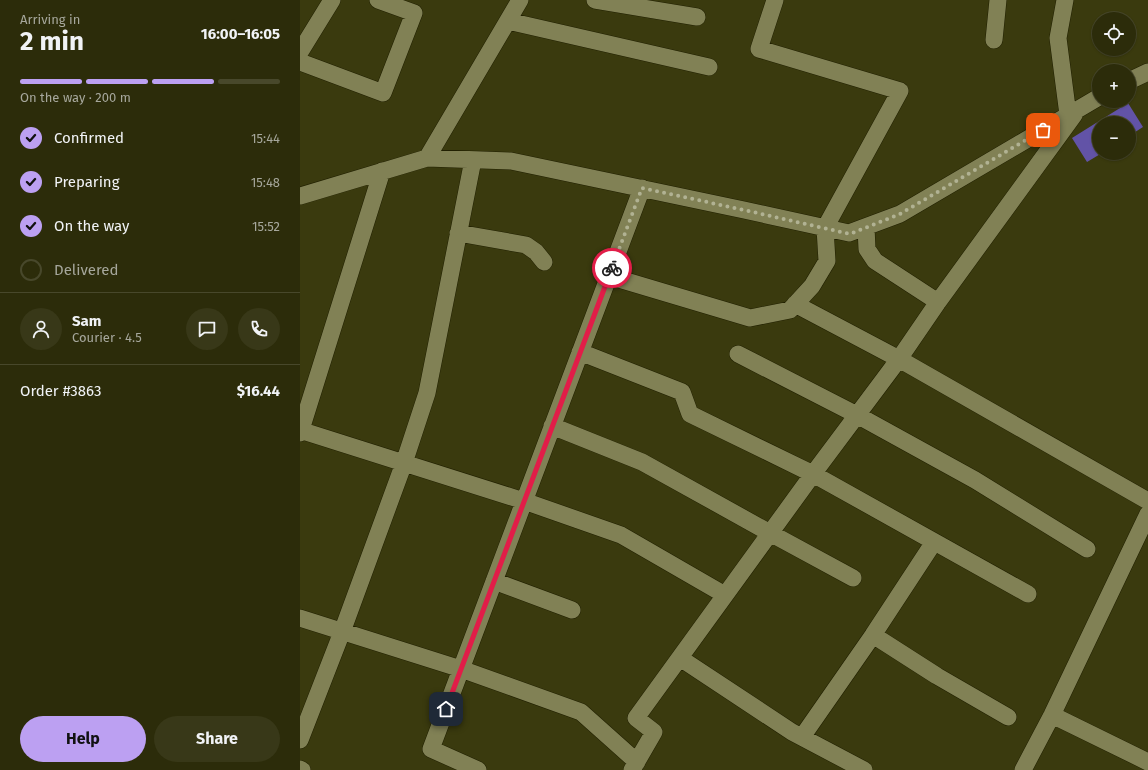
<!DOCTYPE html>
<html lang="en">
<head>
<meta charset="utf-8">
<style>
  :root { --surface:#2c2c0a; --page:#383818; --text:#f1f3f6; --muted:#a6a79c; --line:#48482b; --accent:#bca0f2 }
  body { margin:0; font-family:"Fira Sans",sans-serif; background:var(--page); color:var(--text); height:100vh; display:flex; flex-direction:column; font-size:15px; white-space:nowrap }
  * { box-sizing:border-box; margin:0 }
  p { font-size:13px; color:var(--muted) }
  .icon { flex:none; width:22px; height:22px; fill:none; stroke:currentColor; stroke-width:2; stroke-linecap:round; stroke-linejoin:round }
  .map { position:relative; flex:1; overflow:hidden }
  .drawer { display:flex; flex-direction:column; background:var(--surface); width:300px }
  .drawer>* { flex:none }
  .tools { position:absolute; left:792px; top:12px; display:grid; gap:8px }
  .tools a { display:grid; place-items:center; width:44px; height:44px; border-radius:50%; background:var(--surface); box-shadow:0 1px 3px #0004,0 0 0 1px var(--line); font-size:20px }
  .pin { position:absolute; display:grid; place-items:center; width:34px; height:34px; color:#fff; margin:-17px; border-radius:8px; box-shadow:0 2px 6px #0006 }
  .courier { position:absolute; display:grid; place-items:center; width:40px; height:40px; margin:-20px; border:3px solid #e11d48; border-radius:50%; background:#fff; color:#222; box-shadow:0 1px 5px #0007 }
  .summary em { font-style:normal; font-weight:700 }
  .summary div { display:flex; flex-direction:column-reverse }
  .summary { display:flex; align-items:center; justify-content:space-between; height:68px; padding:0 20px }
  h1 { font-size:26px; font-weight:700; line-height:30px }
  .bar { display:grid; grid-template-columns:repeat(4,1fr); gap:6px 4px; align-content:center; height:48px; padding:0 20px }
  .bar i { height:5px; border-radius:3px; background:var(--line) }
  .bar .current { background:var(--accent) }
  .bar p { grid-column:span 4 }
  .line { display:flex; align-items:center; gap:10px; padding:0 20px; border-top:1px solid var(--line) }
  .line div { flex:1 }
  .round { display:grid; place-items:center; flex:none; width:42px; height:42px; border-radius:21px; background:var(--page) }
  ol { padding:0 20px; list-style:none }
  li { display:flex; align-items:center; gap:12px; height:44px }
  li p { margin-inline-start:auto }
  li .icon { padding:4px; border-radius:50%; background:var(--accent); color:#111; stroke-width:4 }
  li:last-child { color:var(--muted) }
  li i { width:22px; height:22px; border:2px solid var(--line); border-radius:50% }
  .button { display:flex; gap:8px; margin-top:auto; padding:8px 20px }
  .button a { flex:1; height:46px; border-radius:24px; background:var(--accent); color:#111; font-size:16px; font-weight:700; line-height:46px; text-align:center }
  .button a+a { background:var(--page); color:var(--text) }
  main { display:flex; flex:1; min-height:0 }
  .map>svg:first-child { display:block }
  .building { fill:#6253a7 }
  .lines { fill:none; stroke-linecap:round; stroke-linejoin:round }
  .minor-casing { stroke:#212001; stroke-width:18 }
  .minor { stroke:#818155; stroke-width:17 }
  .done { stroke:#b1b293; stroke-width:4; stroke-dasharray:0 7.2 }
  .route { stroke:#e11d48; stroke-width:5 }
</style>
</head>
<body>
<main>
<section class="drawer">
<div class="summary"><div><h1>2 min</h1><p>Arriving in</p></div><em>16:00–16:05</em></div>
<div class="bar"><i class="current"></i><i class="current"></i><i class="current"></i><i></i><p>On the way · 200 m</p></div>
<ol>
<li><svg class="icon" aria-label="check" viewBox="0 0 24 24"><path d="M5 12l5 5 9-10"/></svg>Confirmed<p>15:44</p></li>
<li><svg class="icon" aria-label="check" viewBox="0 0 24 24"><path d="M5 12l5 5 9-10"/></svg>Preparing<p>15:48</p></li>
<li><svg class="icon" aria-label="check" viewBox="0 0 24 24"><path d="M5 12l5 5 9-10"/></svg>On the way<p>15:52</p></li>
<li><i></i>Delivered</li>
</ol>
<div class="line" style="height:72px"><a class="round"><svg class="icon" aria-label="person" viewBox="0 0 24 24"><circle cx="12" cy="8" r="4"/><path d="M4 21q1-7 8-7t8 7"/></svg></a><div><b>Sam</b><p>Courier · 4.5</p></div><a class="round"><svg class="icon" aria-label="chat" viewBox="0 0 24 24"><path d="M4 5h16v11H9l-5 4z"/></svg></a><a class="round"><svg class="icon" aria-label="phone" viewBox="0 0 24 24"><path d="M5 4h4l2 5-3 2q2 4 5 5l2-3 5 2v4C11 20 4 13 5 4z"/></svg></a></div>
<div class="line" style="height:52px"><div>Order #3863</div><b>$16.44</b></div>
<div class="button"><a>Help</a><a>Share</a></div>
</section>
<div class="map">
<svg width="848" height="770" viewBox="0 0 848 770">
  <rect width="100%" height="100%" fill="#3a3a0e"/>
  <path class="building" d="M828,103L843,127L829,136V123H799V153H802L787,162L772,138Z"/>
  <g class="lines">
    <defs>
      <path id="minor" d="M295,0L397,17
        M765,0L758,38L768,115
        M208,21L409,67
        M694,40L698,0
        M0,52L32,0
        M0,62L83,93L114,13L78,0
        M829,81L848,72
        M127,158L220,0
        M0,196L127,158L211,161L444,210L549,233L600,214L799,97
        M566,227L567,249L575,261L638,302
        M158,233L226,245L236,252L244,262
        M309,276L450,318L490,310L512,286L527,261L525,228L600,91L459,49L475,0
        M495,304L599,359L848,501
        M280,352L382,392L390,414L513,474L728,594
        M438,354L557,415L675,480L787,549
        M252,426L342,462L470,533L553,578
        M0,430L224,501L321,535L425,595
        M0,433L82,171
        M194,581L272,610
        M0,618L161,669L281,712L337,762
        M573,635L637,676L708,717
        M380,658L492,732L564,770
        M752,715L848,762
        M502,737L573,635L634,542
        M0,740L42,632L104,463L127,393L173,160
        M0,769L2,770
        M178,770L131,749L342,188
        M332,770L354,732L336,718L513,474L599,359L638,302L774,115
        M723,770L752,715L848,514"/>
    </defs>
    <use href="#minor" class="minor-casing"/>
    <use href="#minor" class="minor"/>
  </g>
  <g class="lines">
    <path class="done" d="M312,268L342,188L444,210L550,234L600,214L743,130"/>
    <path class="route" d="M146,709L312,268"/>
  </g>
</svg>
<div class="tools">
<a><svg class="icon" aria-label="locate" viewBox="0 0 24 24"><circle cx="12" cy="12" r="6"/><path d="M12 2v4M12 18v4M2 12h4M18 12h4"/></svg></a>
<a>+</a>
<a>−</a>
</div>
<div class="pin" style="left:743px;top:130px;background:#ea580c"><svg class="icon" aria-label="bag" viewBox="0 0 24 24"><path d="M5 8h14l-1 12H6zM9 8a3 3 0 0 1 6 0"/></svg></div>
<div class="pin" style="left:146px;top:709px;background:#1f2937"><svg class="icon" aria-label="home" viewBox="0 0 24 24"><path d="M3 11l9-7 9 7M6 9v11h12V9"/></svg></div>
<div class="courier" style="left:312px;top:268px"><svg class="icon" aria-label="bike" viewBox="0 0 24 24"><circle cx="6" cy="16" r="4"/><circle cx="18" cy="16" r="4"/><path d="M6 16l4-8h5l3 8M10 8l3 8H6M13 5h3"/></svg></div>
</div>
</main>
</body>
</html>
